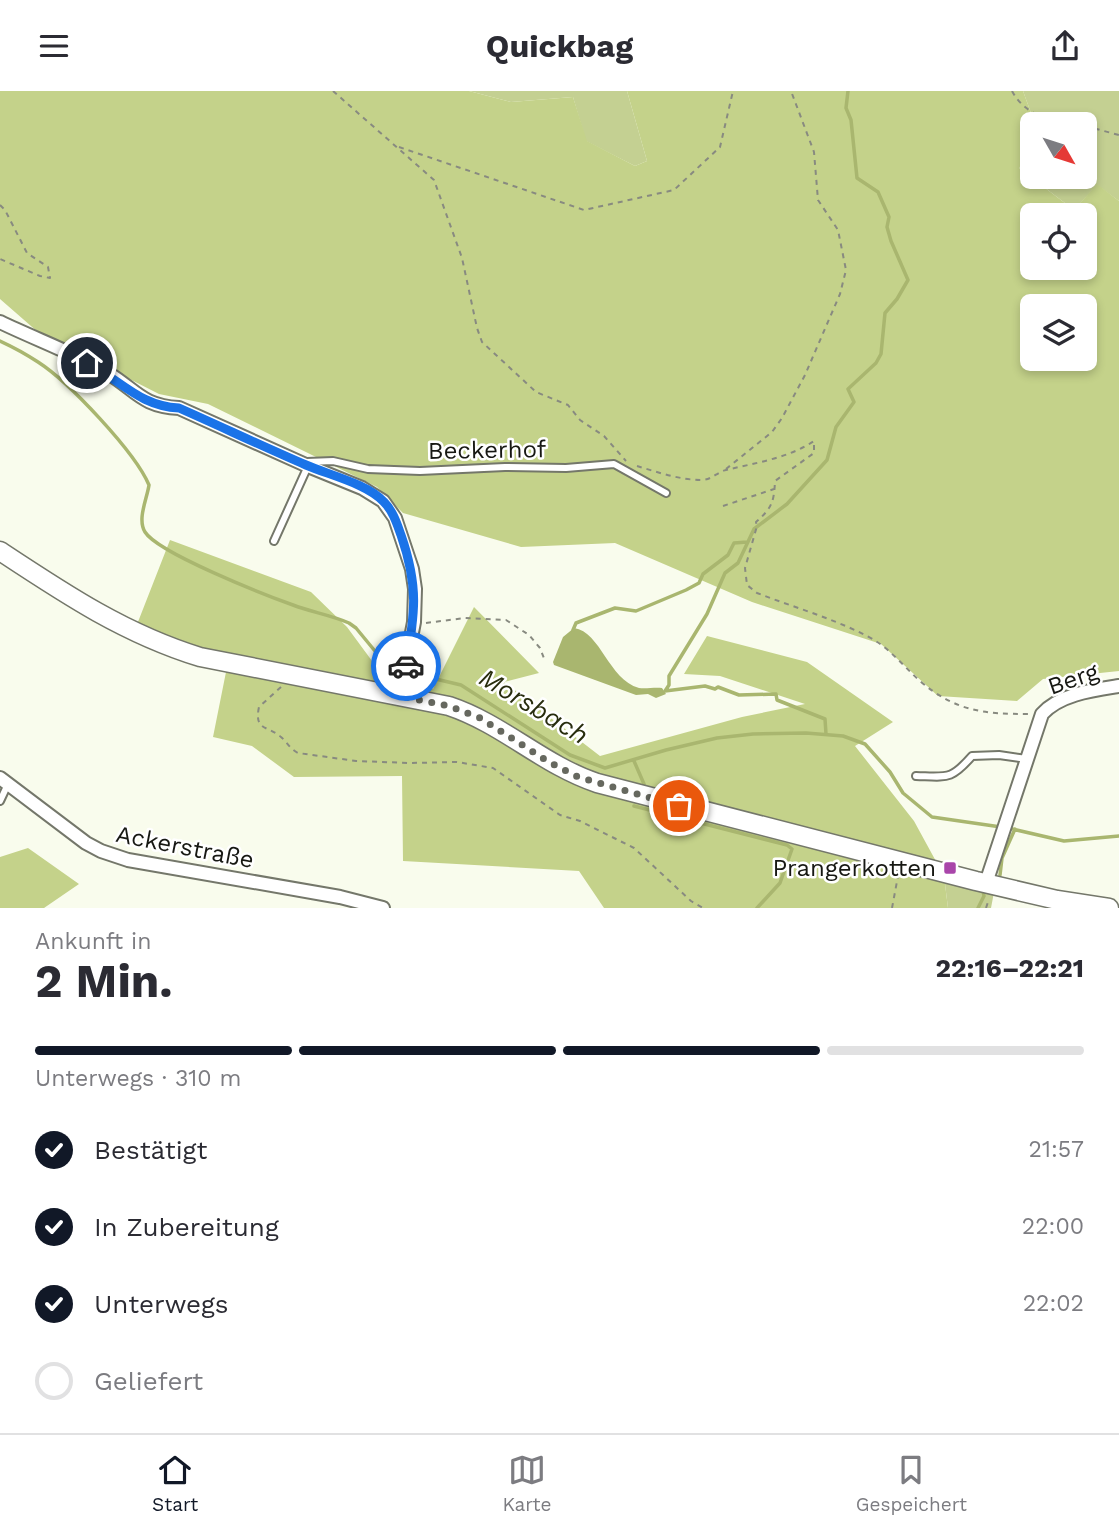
<!DOCTYPE html>
<html lang="de">
<head>
<meta charset="utf-8">
<style>
  :root { --surface:#fff; --page:#f7f7f7; --text:#2b2b33; --muted:#7c7c81; --line:#e1e1e2; --accent:#111827 }
  body { margin:0; font-family:"Work Sans",sans-serif; background:var(--page); color:var(--text); height:100vh; display:flex; flex-direction:column; font-size:26px; white-space:nowrap }
  * { box-sizing:border-box; margin:0 }
  p { font-size:23px; color:var(--muted) }
  .icon { flex:none; width:38px; height:38px; fill:none; stroke:currentColor; stroke-width:2; stroke-linecap:round; stroke-linejoin:round }
  .map { position:relative; height:817px; overflow:hidden }
  .panel { display:flex; flex-direction:column; background:var(--surface); flex:1 }
  .panel>* { flex:none }
  .needle { width:46px; rotate:129deg }
  .buttons { position:absolute; left:1020px; top:21px; display:grid; gap:14px }
  .buttons a { display:grid; place-items:center; width:77px; height:77px; border-radius:10px; background:var(--surface); box-shadow:0 4px 10px #0003; font-size:35px }
  .pin { position:absolute; display:grid; place-items:center; width:60px; height:60px; color:#fff; margin:-30px; border:4px solid #fff; border-radius:50%; box-shadow:0 2px 7px #0007 }
  .courier { position:absolute; display:grid; place-items:center; width:70px; height:70px; margin:-35px; border:5px solid #1a73e8; border-radius:50%; background:#fff; color:#222; box-shadow:0 2px 9px #0007 }
  .head em { font-style:normal; font-weight:700 }
  .head div { display:flex; flex-direction:column-reverse }
  .head { display:flex; align-items:center; justify-content:space-between; height:119px; padding:0 35px }
  h1 { font-size:46px; font-weight:700; line-height:52px }
  .bar { display:grid; grid-template-columns:repeat(4,1fr); gap:10px 7px; align-content:center; height:84px; padding:0 35px }
  .bar i { height:9px; border-radius:5px; background:var(--line) }
  .bar .selected { background:var(--accent) }
  .bar p { grid-column:span 4 }
  ol { padding:0 35px; list-style:none }
  li { display:flex; align-items:center; gap:21px; height:77px }
  li p { margin-inline-start:auto }
  li .icon { padding:7px; border-radius:50%; background:var(--accent); color:#fff; stroke-width:4 }
  li:last-child { color:var(--muted) }
  li i { width:38px; height:38px; border:4px solid var(--line); border-radius:50% }
  header { display:flex; justify-content:space-between; align-items:center; height:91px; padding:0 35px; background:var(--surface); font-size:32px; font-weight:700 }
  .tabs { display:flex; justify-content:space-around; align-items:center; height:98px; border-top:2px solid var(--line); background:var(--surface); font-size:19px; color:var(--muted) }
  .tabs a { display:grid; justify-items:center; gap:4px }
  .tabs .selected { color:var(--accent) }
  .map>svg:first-child { display:block }
  .green { fill:#c4d092 }
  .forest { fill:#c4d28a; fill-rule:evenodd }
  .water { fill:#a9b66f }
  .lines { fill:none; stroke-linecap:round; stroke-linejoin:round }
  .stream { stroke:#a9b66f; stroke-width:3.5 }
  .service-casing { stroke:#74776a; stroke-width:10 }
  .minor-casing { stroke:#74776a; stroke-width:16 }
  .secondary-casing { stroke:#74776a; stroke-width:21 }
  .path { stroke:#888a80; stroke-width:2; stroke-dasharray:5 5; stroke-linecap:butt }
  .service { stroke:#fff; stroke-width:6 }
  .minor { stroke:#fff; stroke-width:12 }
  .secondary { stroke:#fff; stroke-width:18 }
  .done { stroke:#66685f; stroke-width:7; stroke-dasharray:0 12.6 }
  .route { stroke:#1a73e8; stroke-width:9 }
  .poi-dot { fill:#a945aa; stroke:#fff; stroke-width:2.5 }
  .labels { text-anchor:middle; dominant-baseline:central; stroke-width:5; stroke-linejoin:round; paint-order:stroke }
  .street-label { font-size:24px; fill:#171813; stroke:#fff }
  .poi-label { font-size:24px; fill:#171813; stroke:#fff; text-anchor:end }
  .water-label { font-size:26px; font-style:italic; fill:#282d0e; stroke:#fff }
</style>
</head>
<body>
<header><svg class="icon" aria-label="menu" viewBox="0 0 24 24"><path d="M4 6h16M4 12h16M4 18h16"/></svg>Quickbag<svg class="icon" aria-label="share" viewBox="0 0 24 24"><path d="M12 15V3M7 8l5-5 5 5M5 13v7h14v-7"/></svg></header>
<div class="map">
<svg width="1119" height="817" viewBox="0 0 1119 817">
  <rect width="100%" height="100%" fill="#f9fced"/>
  <path class="green" d="M469,0H627L647,70L635,75L586,50L573,6L511,11Z
    M1023,0H1119V110L1097,94L1074,119L1019,77L1032,60V86H1085V33H1035Z
    M944,785L995,796L991,817H948Z"/>
  <path class="forest" d="M0,0H469L511,11L573,6L587,50L635,75L647,70L627,0H1023L1035,33H1032V60L1019,77L1074,119L1097,93L1119,110V580L1043,588L1017,610L938,605L881,553L752,511L615,452L521,456L403,422L377,396L208,313L159,303L39,242L0,208ZM1032,124H1085V177H1032ZM1032,215H1085V268H1032Z
    M170,449L311,501L347,536L375,574L433,598L474,516L539,582L504,591L600,665L742,626L805,613L720,585L684,583L707,545L807,571L893,631L855,655L914,730L944,785L948,817H604L579,780L403,770L402,685L294,686L252,655L213,646L229,566L136,536Z
    M28,757L79,793L44,817H0V766Z"/>
  <path class="water" d="M574,537C601,541 608,588 639,597C646,598 655,596 662,597L666,603L656,607L648,603L636,604L554,574L553,571L563,546Z"/>
  <g class="lines">
    <path class="stream" d="M0,250C13,256 26,263 38,271C69,291 135,361 149,394C147,408 137,428 145,441C158,462 265,504 293,514C311,521 331,524 349,532L356,537L384,571L402,580L461,594L570,664L605,677L666,659L717,647L753,643L806,642L843,645L865,653L890,681L903,702L932,726L1001,736
      M573,539L576,532L615,517L636,520L686,499L699,492L703,483L728,464L734,452L747,451
      M826,643L825,628L777,609L776,603L739,604L718,596L715,598L705,595L665,600L669,594V585L707,523L725,482L738,472L754,438L787,413L827,369L836,336L854,311L848,298L876,272L881,263L885,222L897,208L908,189L891,150L887,136L889,126L878,101L857,87L851,29L846,17L848,0
      M634,670L644,693
      M634,715L787,754L792,758L780,792L757,817
      M1008,737L1064,750L1119,745
      M1000,784L1002,767L1015,738
      M978,817L984,805L983,800"/>
    <defs>
      <path id="service" d="M307,371L333,370L368,378L420,380L505,376L566,377L614,373L666,402
        M274,450L308,375
        M916,685C948,686 951,689 972,665L999,664L1027,668
        M0,710L8,693"/>
      <path id="minor" d="M0,231C35,248 74,262 108,282C137,300 142,315 179,317L308,375L362,397L383,410L395,427L412,478L415,498L414,531L400,605
        M0,687L86,752L101,760L128,769L340,806L383,817
        M986,792L1042,623C1060,603 1093,599 1119,595"/>
      <path id="secondary" d="M0,460C65,503 125,543 200,566L449,615C503,633 543,674 597,692L976,790L1057,809L1109,817"/>
    </defs>
    <use href="#service" class="service-casing"/>
    <use href="#minor" class="minor-casing"/>
    <use href="#secondary" class="secondary-casing"/>
    <path class="path" d="M333,0L434,89L462,167L477,237L482,251L536,301L568,314L580,329L604,345L626,370
      M1012,0C1025,24 1048,29 1073,33
      M1085,35L1119,44
      M399,56L584,119L674,99L720,56L733,0
      M0,114L5,119L27,162L48,176L50,187L40,185L0,168
      M637,375C657,381 680,389 701,389C712,389 717,381 726,379C755,372 789,367 814,350V362L775,390C774,411 772,417 756,431L757,435L745,477L747,494L757,502C793,516 832,527 867,545C889,556 902,574 920,590C956,621 985,623 1030,623
      M726,378L772,341L782,327L805,284L840,203L846,179L838,139L818,109L814,61L791,0
      M723,415L774,398
      M426,532L465,527L506,529L529,544L540,557L545,570
      M281,596L259,616C254,640 267,634 281,646C287,651 290,658 298,662L356,670L410,672L457,671L493,677L560,724L580,730L634,757L691,810L703,817
      M892,817L898,785
      M986,817L989,808"/>
    <use href="#service" class="service"/>
    <use href="#minor" class="minor"/>
    <use href="#secondary" class="secondary"/>
  </g>
  <g class="lines">
    <path class="done" d="M406,575L400,605L449,615L480,627L549,671L578,686L679,715"/>
    <path class="route" d="M87,272C121,289 139,315 179,317C222,336 264,356 306,374C329,384 368,393 384,411C393,420 397,433 401,444C419,496 415,522 406,575"/>
  </g>
  <rect class="poi-dot" x="943" y="770" width="14" height="14" rx="3.5"/>
  <g class="labels">
    <g class="street-label">
      <text transform="translate(487 359) rotate(-1)">Beckerhof</text>
      <text transform="translate(1073 588) rotate(-19)">Berg</text>
      <text transform="translate(185 756) rotate(11)">Ackerstraße</text>
    </g>
    <g class="poi-label">
      <text x="936" y="777">Prangerkotten</text>
    </g>
    <g class="water-label">
      <text transform="translate(534 615) rotate(31)">Morsbach</text>
    </g>
  </g>
</svg>
<div class="buttons">
<a><svg class="needle" viewBox="-14 -14 28 28"><path d="M0-13l5 13h-10z" fill="#e53935"/><path d="M0 13l5-13h-10z" fill="#7c7c81"/></svg></a>
<a><svg class="icon" aria-label="locate" viewBox="0 0 24 24"><circle cx="12" cy="12" r="6"/><path d="M12 2v4M12 18v4M2 12h4M18 12h4"/></svg></a>
<a><svg class="icon" aria-label="layers" viewBox="0 0 24 24"><path d="M12 4l9 5-9 5-9-5zM3 14l9 5 9-5"/></svg></a>
</div>
<div class="pin" style="left:679px;top:715px;background:#ea580c"><svg class="icon" aria-label="bag" viewBox="0 0 24 24"><path d="M5 8h14l-1 12H6zM9 8a3 3 0 0 1 6 0"/></svg></div>
<div class="pin" style="left:87px;top:272px;background:#1f2937"><svg class="icon" aria-label="home" viewBox="0 0 24 24"><path d="M3 11l9-7 9 7M6 9v11h12V9"/></svg></div>
<div class="courier" style="left:406px;top:575px"><svg class="icon" aria-label="car" viewBox="0 0 24 24"><path d="M5 17H2v-5l4-1 3-4h7l3 4 3 1v5h-3M9 17h6M6 11h13"/><circle cx="7" cy="17" r="2"/><circle cx="17" cy="17" r="2"/></svg></div>
</div>
<section class="panel">
<div class="head"><div><h1>2 Min.</h1><p>Ankunft in</p></div><em>22:16–22:21</em></div>
<div class="bar"><i class="selected"></i><i class="selected"></i><i class="selected"></i><i></i><p>Unterwegs · 310 m</p></div>
<ol>
<li><svg class="icon" aria-label="check" viewBox="0 0 24 24"><path d="M5 12l5 5 9-10"/></svg>Bestätigt<p>21:57</p></li>
<li><svg class="icon" aria-label="check" viewBox="0 0 24 24"><path d="M5 12l5 5 9-10"/></svg>In Zubereitung<p>22:00</p></li>
<li><svg class="icon" aria-label="check" viewBox="0 0 24 24"><path d="M5 12l5 5 9-10"/></svg>Unterwegs<p>22:02</p></li>
<li><i></i>Geliefert</li>
</ol>
</section>
<nav class="tabs">
<a class="selected"><svg class="icon" aria-label="home" viewBox="0 0 24 24"><path d="M3 11l9-7 9 7M6 9v11h12V9"/></svg>Start</a>
<a><svg class="icon" aria-label="map" viewBox="0 0 24 24"><path d="M3 6l6-2 6 2 6-2v14l-6 2-6-2-6 2zM9 4v14M15 6v14"/></svg>Karte</a>
<a><svg class="icon" aria-label="saved" viewBox="0 0 24 24"><path d="M7 4h10v16l-5-4-5 4z"/></svg>Gespeichert</a>
</nav>
</body>
</html>
